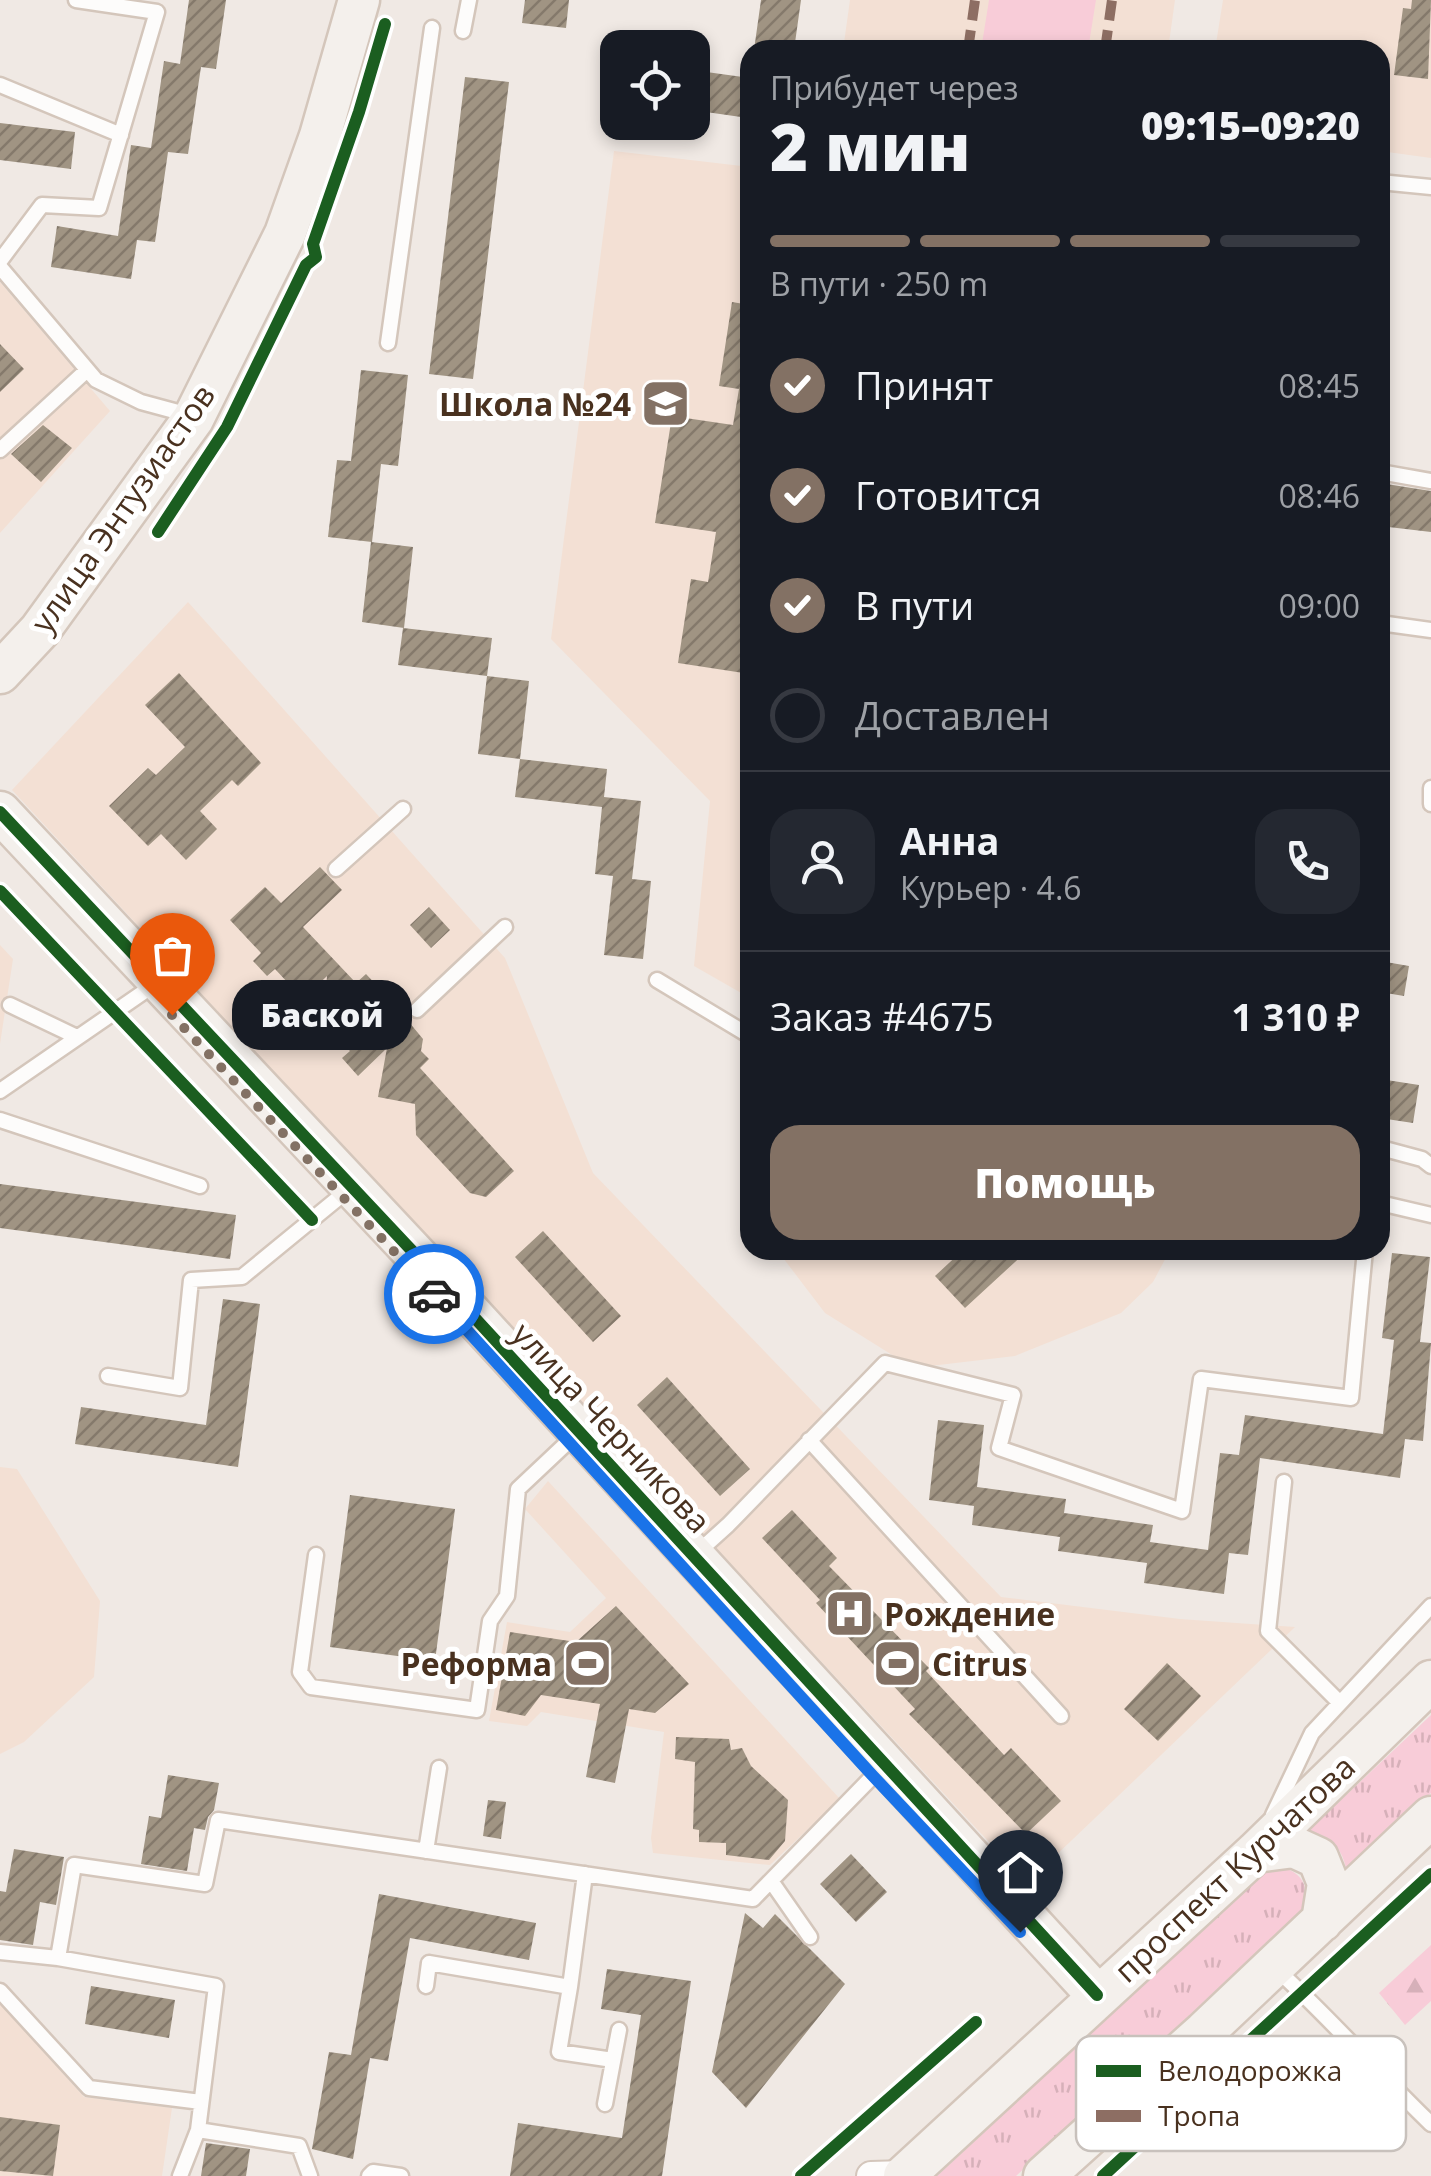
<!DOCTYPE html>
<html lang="ru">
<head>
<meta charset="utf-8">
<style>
  :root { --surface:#171b24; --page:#242831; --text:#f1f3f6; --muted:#9ea1a6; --line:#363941; --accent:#837164 }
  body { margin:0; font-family:"Open Sans",sans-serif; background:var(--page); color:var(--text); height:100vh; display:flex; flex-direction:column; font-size:38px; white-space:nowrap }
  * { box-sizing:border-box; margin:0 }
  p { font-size:32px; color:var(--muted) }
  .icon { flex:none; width:55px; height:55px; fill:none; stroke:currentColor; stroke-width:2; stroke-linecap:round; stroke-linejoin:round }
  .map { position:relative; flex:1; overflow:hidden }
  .details { position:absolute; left:740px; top:40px; width:650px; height:1220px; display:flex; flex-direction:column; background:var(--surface); border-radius:30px; box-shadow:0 5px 15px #0003 }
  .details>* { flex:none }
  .tools { position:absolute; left:600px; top:30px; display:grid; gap:20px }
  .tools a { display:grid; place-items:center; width:110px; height:110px; border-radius:20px; background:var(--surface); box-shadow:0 5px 15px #0003; font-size:50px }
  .pin { position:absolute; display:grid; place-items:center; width:85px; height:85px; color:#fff; margin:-102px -42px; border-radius:50% 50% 50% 0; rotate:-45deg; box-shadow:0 0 10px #0007 }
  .pin .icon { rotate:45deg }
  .courier { position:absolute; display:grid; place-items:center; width:100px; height:100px; margin:-50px; border:8px solid #1a73e8; border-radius:50%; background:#fff; color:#222; box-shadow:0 2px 12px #0007 }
  .bubble { position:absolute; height:70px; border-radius:30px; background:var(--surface); box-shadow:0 5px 15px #0003; font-size:32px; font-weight:800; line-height:70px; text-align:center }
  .head em { font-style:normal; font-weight:800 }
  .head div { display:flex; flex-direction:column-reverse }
  .head { display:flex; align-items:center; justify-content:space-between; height:170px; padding:0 30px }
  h1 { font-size:65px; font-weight:800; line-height:75px }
  .bar { display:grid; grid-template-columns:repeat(4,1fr); gap:15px 10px; align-content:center; height:120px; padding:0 30px }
  .bar i { height:12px; border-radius:8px; background:var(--line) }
  .bar .active { background:var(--accent) }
  .bar p { grid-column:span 4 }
  .line { display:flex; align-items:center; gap:25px; padding:0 30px; border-top:2px solid var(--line) }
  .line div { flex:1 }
  .round { display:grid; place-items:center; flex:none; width:105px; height:105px; border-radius:30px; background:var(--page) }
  ol { padding:0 30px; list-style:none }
  li { display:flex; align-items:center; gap:30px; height:110px }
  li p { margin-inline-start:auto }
  li .icon { padding:10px; border-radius:50%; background:var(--accent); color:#fff; stroke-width:4 }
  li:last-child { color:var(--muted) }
  li i { width:55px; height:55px; border:5px solid var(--line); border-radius:50% }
  .button { display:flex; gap:20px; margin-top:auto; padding:20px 30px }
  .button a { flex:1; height:115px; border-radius:30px; background:var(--accent); color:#fff; font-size:40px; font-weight:800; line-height:115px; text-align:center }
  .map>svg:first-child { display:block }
  .built { fill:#f3e0d4 }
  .grass { fill:url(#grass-tufts) }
  .forest { fill:url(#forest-firs) }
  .park { fill:#f8ccd8 }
  .building { fill:url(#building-hatch) }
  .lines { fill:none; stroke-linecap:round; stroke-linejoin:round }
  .lane-casing { stroke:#d4c6bb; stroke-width:19 }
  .street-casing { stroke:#d4c6bb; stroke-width:32 }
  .secondary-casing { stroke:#d4c6bb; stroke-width:45 }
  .lane { stroke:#fdfcfb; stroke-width:14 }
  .street { stroke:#fdfcfb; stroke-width:28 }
  .secondary { stroke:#f4f0ec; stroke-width:40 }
  .quiet { stroke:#8d6e63; stroke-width:10; stroke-dasharray:20 10; stroke-linecap:butt }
  .cycleway-casing { stroke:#fff; stroke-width:19 }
  .cycleway { stroke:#1b5e20; stroke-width:12 }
  .done { stroke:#837164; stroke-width:10; stroke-dasharray:0 18 }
  .route { stroke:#1a73e8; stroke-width:12 }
  .labels { text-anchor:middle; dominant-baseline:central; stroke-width:10; stroke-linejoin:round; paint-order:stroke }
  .poi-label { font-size:32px; font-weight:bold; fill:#49311f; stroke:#fff; text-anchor:end }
  .street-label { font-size:32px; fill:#49311f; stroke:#fff }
  .key { fill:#fff; stroke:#c8c1bc; stroke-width:2.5 }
  .key-label { font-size:28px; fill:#49311f }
</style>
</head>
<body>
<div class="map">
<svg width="1431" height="2176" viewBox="0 0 1431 2176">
  <defs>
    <pattern id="grass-tufts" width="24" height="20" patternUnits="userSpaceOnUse" patternTransform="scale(2.5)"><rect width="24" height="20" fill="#f8ccd8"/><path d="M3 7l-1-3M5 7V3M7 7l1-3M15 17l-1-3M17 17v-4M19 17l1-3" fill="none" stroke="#d6b0b9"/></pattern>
    <pattern id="forest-firs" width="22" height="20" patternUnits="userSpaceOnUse" patternTransform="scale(2.5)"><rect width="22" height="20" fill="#f8ccd8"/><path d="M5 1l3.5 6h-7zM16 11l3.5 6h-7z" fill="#d6b0b9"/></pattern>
    <pattern id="building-hatch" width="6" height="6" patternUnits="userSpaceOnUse" patternTransform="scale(2.5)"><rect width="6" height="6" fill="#a09483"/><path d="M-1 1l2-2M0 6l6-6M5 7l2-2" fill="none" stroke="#84796b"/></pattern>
  </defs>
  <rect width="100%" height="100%" fill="#f0e9e4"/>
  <path class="built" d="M850,0H1175L1168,50H843Z
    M1223,0H1431V158L1380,151V50H1215Z
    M614,151L750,167V998L694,966L710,801L551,639Z
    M0,282L110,411L0,533Z
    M188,602L505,958L593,1173L1001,1597L1180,1619L1295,1627L1027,1883L12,790Z
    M0,945L13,959L0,1044Z
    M777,1250H1170L1153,1282L1121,1313L1015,1356L913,1368L825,1313Z
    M0,1467L17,1469L100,1601L94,1677L24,1742L0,1754Z
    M548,1481L840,1799L770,1865L653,1853L651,1838L664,1732L541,1712L527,1726L489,1721L507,1622L570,1632L606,1598L525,1509Z
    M0,2003L84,2097L172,2108L162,2176H0Z"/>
  <path class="grass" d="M1431,1715V1793L1347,1873C1343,1849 1332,1836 1308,1831Z
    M1280,1867C1305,1872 1313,1893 1299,1914L1016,2176H937L1260,1875Z"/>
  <path class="forest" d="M1431,1945V2001L1405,2025L1379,1993Z"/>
  <path class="park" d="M989,0H1096L1088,50H981Z"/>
  <path class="building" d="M189,0H226L216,69L201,67L188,154L168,152L155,242L137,240L131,279L51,267L57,226L118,236L131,145L151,148L164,61L180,64Z
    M525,0H569L566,28L522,23Z
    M761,0H801L794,50H754Z
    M1412,0H1431L1428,79L1394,75L1403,8L1411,9Z
    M692,70L750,78L748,118L692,110Z
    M465,77L509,82L473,379L429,374Z
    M0,123L75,132L71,169L0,160Z
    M732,302L750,305V674L678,663L691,579L708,582L716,532L655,523L672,416L733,425L739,389L719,386Z
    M0,344L24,369L0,392Z
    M361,370L408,375L398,466L381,464L372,542L328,537L337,460L351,461Z
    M43,425L72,448L41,482L11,454Z
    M1380,483L1431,491V532L1380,526Z
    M371,542L413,547L404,628L362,622Z
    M403,628L492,638L487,676L398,665Z
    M179,673L261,763L238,786L232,780L200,811L217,829L186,860L161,834L148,846L109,806L148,768L156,775L185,747L145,705Z
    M487,676L529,681L520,759L607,769L604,797L641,801L632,879L651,881L643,959L604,955L613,876L595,874L602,807L515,797L520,759L478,754Z
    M320,867L342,890L303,927L356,983L366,974L394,1004L423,1039L421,1051L429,1059L420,1068L514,1171L486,1197L470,1193L416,1135L415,1104L378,1097L387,1048L358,1076L342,1058L350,1051L331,1032L323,1031L327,976L303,999L275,969L267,976L253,961L261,953L230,920L265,887L281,903Z
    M429,907L450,930L431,948L410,925Z
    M1380,961L1409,966L1404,996L1380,992Z
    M1380,1079L1419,1085L1413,1123L1380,1118Z
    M0,1184L236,1215L230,1259L0,1228Z
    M543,1231L621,1316L593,1342L515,1257Z
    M963,1250H1028L965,1308L935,1276Z
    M1392,1253L1430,1257L1420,1342L1431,1343L1423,1441L1405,1439L1400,1478L1260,1458L1248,1555L1229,1553L1224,1594L1144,1583L1147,1563L1058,1551L1060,1537L972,1525L974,1506L929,1500L938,1420L984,1425L977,1487L1066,1499L1064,1513L1153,1525L1150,1542L1208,1550L1220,1453L1239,1455L1245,1415L1383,1434L1394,1340L1382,1338Z
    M223,1299L260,1304L238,1467L75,1444L81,1407L206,1425Z
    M667,1377L750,1469L720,1496L637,1405Z
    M350,1495L455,1509L435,1661L330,1647Z
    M792,1510L837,1558L829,1566L929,1668L926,1671L1004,1755L1011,1748L1061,1801L1026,1834L909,1714L915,1709L816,1603L820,1600L762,1538Z
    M616,1606L689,1684L655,1713L629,1709L615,1783L586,1777L600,1704L541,1695L525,1716L496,1710L510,1632L576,1642Z
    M1167,1663L1201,1696L1158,1741L1124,1709Z
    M676,1737L729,1739L731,1750L742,1748L751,1766L788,1800L785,1841L769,1860L726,1855V1843L699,1842V1830L693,1829L695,1762L675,1759Z
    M168,1775L219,1783L214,1810L208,1817L205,1830L194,1828L187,1871L141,1864L149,1816L161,1818Z
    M488,1800L506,1802L501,1839L483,1836Z
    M14,1849L64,1857L56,1905L40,1902L33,1945L0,1940V1891L6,1892Z
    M851,1854L887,1892L856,1922L820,1884Z
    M379,1894L536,1923L529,1960L410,1938L388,2061L370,2058L353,2159L312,2149L329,2052L351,2055Z
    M745,1913L763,1928L775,1914L845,1984L746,2108L712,2072Z
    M607,1969L691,1981L662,2176H510L518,2123L622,2138L641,2015L601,2009Z
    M91,1986L175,2000L169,2038L85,2024Z
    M0,2117L60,2125L53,2176L0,2171Z
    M206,2143L250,2149L246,2176H201Z"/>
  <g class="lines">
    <defs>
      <path id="lane" d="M463,31L469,0
        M0,85L121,135
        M1380,182L1431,187
        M0,261L42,205L99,208L157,12L76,0
        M0,267L96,380L141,402L178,412
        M388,343L432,28
        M0,450L87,370
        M1380,472L1431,481
        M1380,623L1431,630
        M1431,788V804
        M336,869L403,809
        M657,980L750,1036
        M10,1005L77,1037
        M417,1010L505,927
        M0,1091L148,989
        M0,1120L200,1186
        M1380,1152L1381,1148L1422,1159L1431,1166
        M1380,1203L1431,1215
        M108,1376L180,1388L191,1280L242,1277L342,1195
        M809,1440L1061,1716
        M1284,1482L1268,1631L1339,1702
        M698,1552L728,1525L885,1363L1013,1395L999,1448L1182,1511L1201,1379L1351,1398L1365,1250
        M316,1555L300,1672L311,1687L477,1710L490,1621L507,1596L518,1489L570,1440
        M1273,1815L1312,1733L1431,1606
        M426,1851L439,1768
        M771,1881L810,1937
        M0,1952L58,1958
        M1274,1967C1329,2017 1377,2072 1431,2124
        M426,1986L429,1963L570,1987L585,1874
        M570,1987L559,2052L613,2060
        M0,1991L89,2088L201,2102
        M1205,2033L1272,2122
        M605,2104L619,2030
        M198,2130L299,2146L310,2176
        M180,2176L198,2130L216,1986L58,1958L74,1865L205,1884L218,1820L753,1899L873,1776
        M369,2176L373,2172L401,2176"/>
      <path id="street" d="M871,2176L905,2175"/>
      <path id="secondary" d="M0,673L40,630L193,419L285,234L320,136L359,0
        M0,812L462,1304L1097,1995
        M1256,1852L1294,1847L1318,1858L1328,1883L1322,1921
        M904,2176L1256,1852L1431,1681
        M1044,2176L1204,2032L1431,1817"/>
    </defs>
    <use href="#lane" class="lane-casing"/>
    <use href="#street" class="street-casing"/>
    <use href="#secondary" class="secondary-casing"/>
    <use href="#lane" class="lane"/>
    <use href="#street" class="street"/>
    <use href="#secondary" class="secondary"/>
    <path class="quiet" d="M968,50L975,0
      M1105,50L1112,0"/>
    <defs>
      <path id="cycleway" d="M158,532L227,427L306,265L316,257L313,244L359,112L385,24
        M0,812L462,1304L1097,1995
        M0,891L312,1220
        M801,2176L976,2022
        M1103,2176L1431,1874"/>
    </defs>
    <use href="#cycleway" class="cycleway-casing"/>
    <use href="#cycleway" class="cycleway"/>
  </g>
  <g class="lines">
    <path class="done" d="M172,1015L434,1294"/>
    <path class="route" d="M434,1294L873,1776L1020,1932"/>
  </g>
  <defs>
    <symbol id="school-square" viewBox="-11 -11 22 22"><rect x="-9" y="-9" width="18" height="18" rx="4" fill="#837164" stroke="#fff"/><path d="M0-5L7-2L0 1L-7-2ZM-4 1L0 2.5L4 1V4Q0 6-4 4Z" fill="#fff"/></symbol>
    <symbol id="hospital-square" viewBox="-11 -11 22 22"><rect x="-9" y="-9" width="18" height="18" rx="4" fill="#837164" stroke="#fff"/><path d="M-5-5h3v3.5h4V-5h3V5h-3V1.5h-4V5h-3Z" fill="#fff"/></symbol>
    <symbol id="stadium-square" viewBox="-11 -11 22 22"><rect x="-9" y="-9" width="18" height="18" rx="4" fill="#837164" stroke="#fff"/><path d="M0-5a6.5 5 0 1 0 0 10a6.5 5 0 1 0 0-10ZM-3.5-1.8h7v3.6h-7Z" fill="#fff"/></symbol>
  </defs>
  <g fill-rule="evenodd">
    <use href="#school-square" x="638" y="376" width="55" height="55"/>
    <use href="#hospital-square" x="822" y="1586" width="55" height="55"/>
    <use href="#stadium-square" x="560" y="1636" width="55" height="55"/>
    <use href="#stadium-square" x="870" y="1636" width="55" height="55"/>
  </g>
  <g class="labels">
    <g class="poi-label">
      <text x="631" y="403">Школа №24</text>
      <text x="884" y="1613" text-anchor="start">Рождение</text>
      <text x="552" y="1663">Реформа</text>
      <text x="932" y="1663" text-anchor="start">Citrus</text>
    </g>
    <g class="street-label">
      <text transform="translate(122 508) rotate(-55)">улица Энтузиастов</text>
      <text transform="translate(612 1427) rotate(47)">улица Черникова</text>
      <text transform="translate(1234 1868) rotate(-43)">проспект Курчатова</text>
    </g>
  </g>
  <rect x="1076" y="2036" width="330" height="115" rx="15" class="key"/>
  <rect x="1096" y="2065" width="45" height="12" fill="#1b5e20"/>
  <rect x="1096" y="2110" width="45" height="12" fill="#8d6e63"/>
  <g class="key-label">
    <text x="1158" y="2081">Велодорожка</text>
    <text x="1158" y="2126">Тропа</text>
  </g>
</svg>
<div class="tools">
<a><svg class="icon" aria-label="locate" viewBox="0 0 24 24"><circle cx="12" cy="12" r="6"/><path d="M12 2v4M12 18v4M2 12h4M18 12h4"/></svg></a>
</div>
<div class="pin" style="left:172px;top:1015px;background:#ea580c"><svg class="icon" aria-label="bag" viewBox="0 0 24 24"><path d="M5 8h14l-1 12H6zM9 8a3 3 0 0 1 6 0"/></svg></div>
<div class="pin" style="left:1020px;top:1932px;background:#1f2937"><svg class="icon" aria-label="home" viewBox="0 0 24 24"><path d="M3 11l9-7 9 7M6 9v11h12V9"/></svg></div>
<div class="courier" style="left:434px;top:1294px"><svg class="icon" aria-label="car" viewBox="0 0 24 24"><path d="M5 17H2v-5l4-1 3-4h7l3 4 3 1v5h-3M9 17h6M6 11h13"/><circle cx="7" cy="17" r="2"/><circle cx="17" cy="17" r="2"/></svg></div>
<div class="bubble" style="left:232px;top:980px;width:180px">Баской</div>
<section class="details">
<div class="head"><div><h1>2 мин</h1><p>Прибудет через</p></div><em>09:15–09:20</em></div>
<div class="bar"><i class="active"></i><i class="active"></i><i class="active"></i><i></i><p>В пути · 250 m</p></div>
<ol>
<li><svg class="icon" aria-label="check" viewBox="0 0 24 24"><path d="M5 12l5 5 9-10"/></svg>Принят<p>08:45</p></li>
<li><svg class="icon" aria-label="check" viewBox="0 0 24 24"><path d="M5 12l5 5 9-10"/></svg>Готовится<p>08:46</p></li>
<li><svg class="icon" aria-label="check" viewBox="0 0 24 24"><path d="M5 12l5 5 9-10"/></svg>В пути<p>09:00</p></li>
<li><i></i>Доставлен</li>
</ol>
<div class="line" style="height:180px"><a class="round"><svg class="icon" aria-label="person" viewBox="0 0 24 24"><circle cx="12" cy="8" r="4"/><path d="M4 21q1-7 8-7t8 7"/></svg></a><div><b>Анна</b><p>Курьер · 4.6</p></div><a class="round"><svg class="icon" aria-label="phone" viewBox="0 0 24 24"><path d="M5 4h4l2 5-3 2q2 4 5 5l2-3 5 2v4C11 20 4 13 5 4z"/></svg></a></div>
<div class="line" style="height:130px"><div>Заказ #4675</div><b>1 310 ₽</b></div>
<div class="button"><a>Помощь</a></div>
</section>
</div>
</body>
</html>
